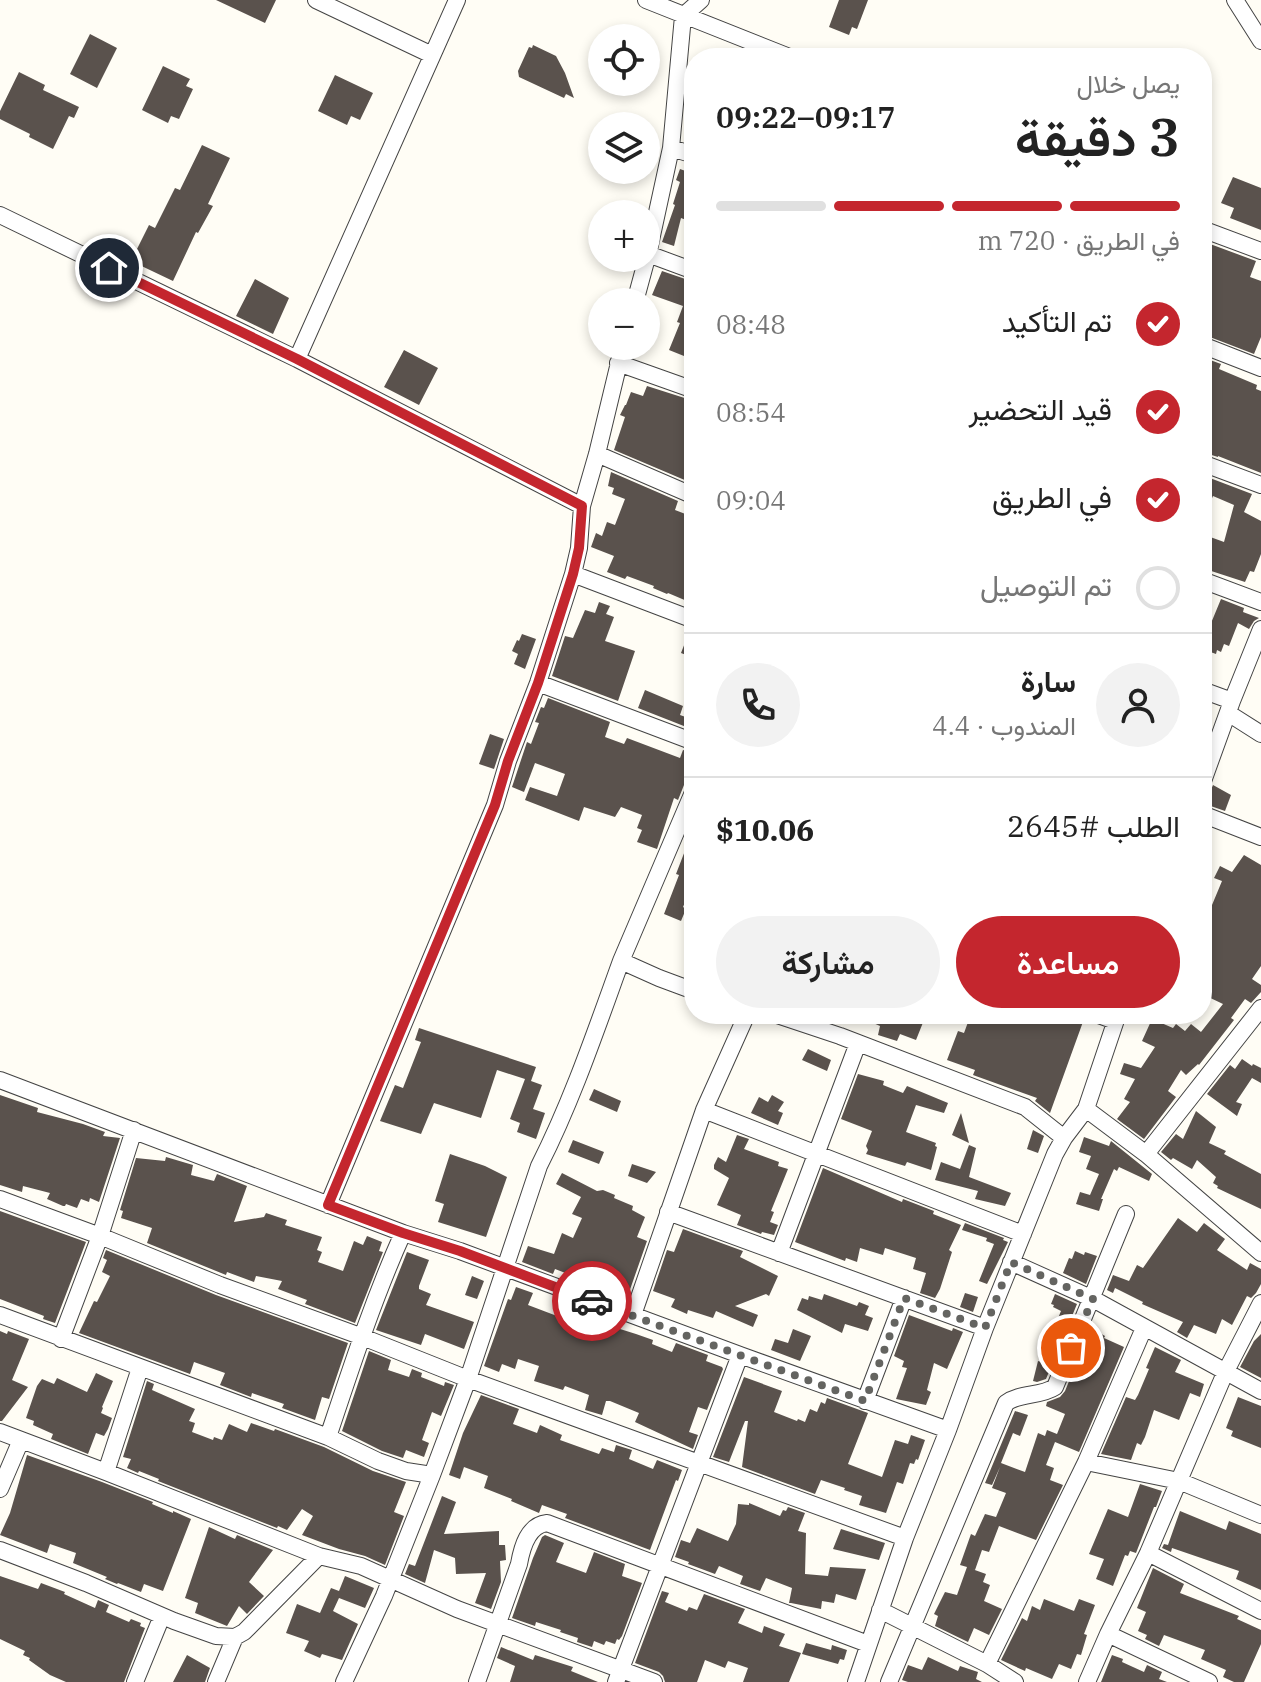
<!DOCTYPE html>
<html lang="ar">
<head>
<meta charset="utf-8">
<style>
  :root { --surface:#fff; --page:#f2f2f2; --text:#222; --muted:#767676; --line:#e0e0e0; --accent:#c4262e }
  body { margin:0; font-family:"IBM Plex Serif",Vazirmatn,serif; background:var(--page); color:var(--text); direction:rtl; height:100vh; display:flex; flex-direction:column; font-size:30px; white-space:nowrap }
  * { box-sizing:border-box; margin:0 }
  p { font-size:26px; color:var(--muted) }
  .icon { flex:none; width:44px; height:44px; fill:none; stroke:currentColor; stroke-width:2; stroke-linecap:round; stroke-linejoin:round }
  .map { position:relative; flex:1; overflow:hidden; direction:ltr }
  .panel { position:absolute; left:684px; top:48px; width:528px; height:976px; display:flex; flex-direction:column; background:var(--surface); border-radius:32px; box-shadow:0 4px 12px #0003; direction:rtl }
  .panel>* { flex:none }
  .fabs { position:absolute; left:588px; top:24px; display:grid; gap:16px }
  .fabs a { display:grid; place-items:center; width:72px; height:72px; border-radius:50%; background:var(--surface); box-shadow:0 4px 12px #0003; font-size:40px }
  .pin { position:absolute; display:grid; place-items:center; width:68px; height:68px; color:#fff; margin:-34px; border:4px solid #fff; border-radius:50%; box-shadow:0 2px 8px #0007 }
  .courier { position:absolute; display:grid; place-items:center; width:80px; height:80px; margin:-40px; border:6px solid #c4262e; border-radius:50%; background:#fff; color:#222; box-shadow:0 2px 10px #0007 }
  .overview em { font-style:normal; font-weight:600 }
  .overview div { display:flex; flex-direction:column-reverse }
  .overview { display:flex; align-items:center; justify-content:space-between; height:136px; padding:0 32px }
  h1 { font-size:52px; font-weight:600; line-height:60px }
  .bar { display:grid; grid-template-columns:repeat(4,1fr); gap:12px 8px; align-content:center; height:96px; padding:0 32px }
  .bar i { height:10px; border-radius:6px; background:var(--line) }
  .bar .selected { background:var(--accent) }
  .bar p { grid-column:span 4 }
  .line { display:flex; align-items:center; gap:20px; padding:0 32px; border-top:2px solid var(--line) }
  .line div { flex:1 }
  .round { display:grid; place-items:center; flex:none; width:84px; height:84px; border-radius:42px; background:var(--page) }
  ol { padding:0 32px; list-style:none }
  li { display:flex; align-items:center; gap:24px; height:88px }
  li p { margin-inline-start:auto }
  li .icon { padding:8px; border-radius:50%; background:var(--accent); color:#fff; stroke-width:4 }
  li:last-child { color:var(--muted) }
  li i { width:44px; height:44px; border:4px solid var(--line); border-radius:50% }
  .action { display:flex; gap:16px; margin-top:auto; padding:16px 32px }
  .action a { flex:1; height:92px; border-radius:48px; background:var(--accent); color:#fff; font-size:32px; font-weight:600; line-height:92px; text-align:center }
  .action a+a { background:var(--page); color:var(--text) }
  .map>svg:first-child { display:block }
  .building { fill:#5a524d }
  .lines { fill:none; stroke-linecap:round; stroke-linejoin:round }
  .minor-casing { stroke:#444; stroke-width:18 }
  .minor { stroke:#fff; stroke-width:16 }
  .done { stroke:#646461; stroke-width:8; stroke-dasharray:0 14.4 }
  .route { stroke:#c4262e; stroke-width:10 }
</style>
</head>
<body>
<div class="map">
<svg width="1261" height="1682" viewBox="0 0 1261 1682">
  <rect width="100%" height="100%" fill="#fffdf5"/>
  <path class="building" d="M216,0H276L265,23Z
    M839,0H868L857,29L852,27L849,35L829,27Z
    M90,34L117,48L97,88L70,74Z
    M533,45L556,56L565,73L574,98L566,94L564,98L519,77L518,71L529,47L532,48Z
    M163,66L190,79L186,86L193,89L179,119L171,116L168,123L142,110Z
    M19,72L45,85L43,90L79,107L74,118L69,116L53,149L29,137L30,134L0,119V111Z
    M335,75L373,93L360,120L351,116L347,125L318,111Z
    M202,145L230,158L208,204L213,206L198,233L196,232L173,281L131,261L149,225L155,228L175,188L180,190Z
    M680,169L694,174V223L681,218L674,246L662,242L675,205L673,204L680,182L676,180Z
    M1233,177L1261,188V230L1230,218L1234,208L1221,203Z
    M1202,241L1256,261L1250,277L1261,281V337L1254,354L1202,334Z
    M662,271L694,282V360L669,350L680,323L677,322L683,306L652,295Z
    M255,279L289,298L273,334L236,316Z
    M404,350L438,368L419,405L384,387Z
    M1202,357L1221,364L1219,369L1257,385L1256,389L1261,391V473L1218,456V457L1202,452Z
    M647,386L694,401V469H692L687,481L614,450L625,417L620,415L625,405H626L631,392L643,396Z
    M611,472L678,501L675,510L688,515L686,520L694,523V604L668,593L667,594L653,588L654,586L627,576L625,579L607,572L614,556L591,547L596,533L602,536L607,522L615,525L625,499L612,494L614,488L608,486Z
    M1202,475L1252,494L1244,512L1261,521V554L1254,572L1250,571L1245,582L1202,568V534L1224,542L1234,505L1213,496L1202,521Z
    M1221,599L1244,608L1243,612L1259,618L1254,621L1249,629L1238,623L1229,646L1224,644L1221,652L1217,650L1216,654L1202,649V625L1209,628Z
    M599,602L610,606L606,614L614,617L605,641L635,651L618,701L552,676L565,636L573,638L585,610L595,613Z
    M690,630L694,631V658L681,653Z
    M522,634L536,639L525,669L514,664L518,654L512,651L517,640L519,641Z
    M645,690L683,706L680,715L694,720V730L638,708Z
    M548,698L610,722L605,737L624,744L627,738L680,758L683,750L694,753V779L688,781L684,785L678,800L674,798L657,849L637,842L642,830L637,828L642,815L621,807L615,817L584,807L579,821L525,800L530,787L557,796L565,774L535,763L524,792L512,787L527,742L531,744L539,723L535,722L541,707L544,708Z
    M490,734L504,739L494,769L479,764Z
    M1213,785L1231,795L1225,811L1202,803V795L1210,792Z
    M693,830L694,881L683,907L686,909L681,921L664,914L679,875L676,874Z
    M1244,855L1261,865V966L1252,979L1261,985V992L1251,1003L1245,999L1231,1018L1234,1020L1199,1065L1198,1064L1186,1075L1181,1070L1168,1091L1176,1097L1144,1139L1117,1119L1130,1102L1124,1099L1135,1079L1120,1074L1124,1063L1141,1068L1155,1047L1142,1041L1152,1019L1173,1028L1176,1024L1185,1031L1191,1024L1201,1032L1223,1004L1202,994V929L1222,881L1214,878L1220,866L1232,872Z
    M853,1014H906L924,1020L916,1040L900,1034L897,1041L878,1035L880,1026Z
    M971,1014H1078L1077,1017L1084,1019L1050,1113L1035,1101L1037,1098L973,1075L975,1070L947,1060L958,1031L964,1033Z
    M419,1028L536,1067L531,1081L542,1085L533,1109L545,1113L536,1139L517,1132L520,1123L510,1119L525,1079L497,1070L481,1118L434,1103L421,1134L380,1121L395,1085L403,1088L421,1042L415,1040Z
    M808,1049L831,1060L827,1071L802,1060Z
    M1242,1059L1252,1066L1253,1064L1261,1068V1083L1252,1078L1236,1102L1242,1104L1237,1116L1207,1094L1230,1065L1235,1069Z
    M858,1074L884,1081L883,1085L903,1093L907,1086L948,1103L944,1113L916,1105L906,1132L936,1143L935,1146L937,1147L931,1170L907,1162L905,1166L866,1154L868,1150L866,1146L872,1131L841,1119Z
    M594,1089L621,1101L617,1112L589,1100Z
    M0,1095L38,1108L37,1112L83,1124L105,1132L103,1136L120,1138L99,1202L90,1198L89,1202L81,1199L77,1208L66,1204L65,1206H63L47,1199L50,1193L23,1186L22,1192L0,1185Z
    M772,1095L784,1102L778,1111L783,1113L778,1125L751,1113L759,1097L768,1102Z
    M1196,1111L1216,1127L1209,1143L1226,1151L1224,1154L1261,1174V1209L1217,1188L1218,1186L1213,1183L1216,1177L1197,1160L1192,1169L1173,1158L1171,1160L1161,1152L1176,1134L1183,1139Z
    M961,1113L969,1143L952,1135Z
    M1033,1130L1044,1136L1038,1153L1027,1149Z
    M737,1135L749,1139L744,1149L779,1162L778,1166L788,1169L771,1211L774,1212L770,1222L778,1225L774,1235L762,1232L761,1234L737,1225L741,1215L717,1205L729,1178L714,1169V1165L718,1157L726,1162Z
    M1084,1137L1109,1146L1111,1141L1152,1174L1149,1181L1119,1167L1117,1171L1114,1169L1101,1199H1103L1099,1211L1076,1204L1080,1192L1090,1195L1099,1174L1086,1169L1091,1156L1079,1152Z
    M573,1140L604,1152L599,1164L568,1152Z
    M969,1145L976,1148L969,1177L1011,1193L1005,1206L975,1199L978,1191L935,1180L941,1162L960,1169Z
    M450,1154L485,1166L507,1177L486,1237L438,1222L444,1204L435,1201Z
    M166,1157L193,1165L191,1175L214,1181L217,1174L247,1186L234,1222L264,1217L266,1213L287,1220L285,1225L322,1237L317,1250L322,1252L318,1262L343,1271L354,1241L363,1245L367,1236L382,1242L379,1251L383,1252L355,1323L305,1304L307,1300L278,1289L282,1281L256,1276L254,1282L227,1272L226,1275L147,1243L152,1228L121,1218L123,1211L120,1210L136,1158L165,1161Z
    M632,1164L656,1172L647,1183L628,1176Z
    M823,1168L902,1202L903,1199L934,1211L933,1214L961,1225L949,1250L952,1252L940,1289L935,1298L920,1293L926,1273L913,1269L916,1258L885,1248L883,1255L860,1248L857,1262L846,1258L845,1261L795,1242Z
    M562,1173L597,1191L603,1190L615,1195L614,1198L633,1206L632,1210L645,1217L637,1237L647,1241L626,1301L579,1284L581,1279L555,1269L553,1274L522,1262L528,1246L554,1254L562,1233L573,1238L582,1218L572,1214L581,1197L556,1184Z
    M0,1211L86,1242L55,1323L43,1319L44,1316L0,1299Z
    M1178,1218L1197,1232L1204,1223L1225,1239L1217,1250L1247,1270L1250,1263L1261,1269V1284L1256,1293L1251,1298L1247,1296L1232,1325L1222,1319L1216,1334L1194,1325L1187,1338L1177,1332L1183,1322L1142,1304L1143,1302L1115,1288L1113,1293L1107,1290L1113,1275L1129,1281L1137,1265L1143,1268Z
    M965,1223L1004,1238L1003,1240L1008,1242L987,1284L979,1281L994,1244L986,1241L987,1238L962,1230Z
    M683,1229L743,1251L740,1257L778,1276L769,1296L766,1294L735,1306L758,1315L753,1327L716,1311L713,1318L688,1310L687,1314L671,1307L675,1299L653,1291L667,1250L674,1252Z
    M106,1250L216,1295L348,1343L329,1399L322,1397L315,1420L282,1408L284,1404L252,1393L251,1397L220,1385L225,1373L194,1362L190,1374L79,1333L94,1301L97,1302L110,1276L102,1272L107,1260L103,1258Z
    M1075,1251L1084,1255L1085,1252L1097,1256L1086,1284L1063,1273L1069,1258L1072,1259Z
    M407,1252L429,1260L419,1286V1289L431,1294L426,1305L474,1322L464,1349L425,1334L421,1345L376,1330Z
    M472,1276L484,1281L477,1299L465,1295Z
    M516,1287L533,1293L528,1305L557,1316L562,1303L574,1307L572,1310L584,1314L582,1319L603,1327L604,1324L636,1334L653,1340L652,1344L672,1352L676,1343L708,1355L706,1361L722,1367L723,1369L707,1410L698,1407L689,1432L698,1435L693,1449L635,1422L639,1413L610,1401H606L602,1415L585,1410L589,1395L565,1386L563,1390L534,1381L539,1366L518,1359L515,1369L502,1364L499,1372L484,1366L508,1299L511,1300Z
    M965,1293L978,1297L973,1312L960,1307Z
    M824,1294L857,1306L859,1302L869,1306L865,1315L873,1318L868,1331L845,1324L842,1333L797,1310L802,1298L808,1300L809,1296L822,1300Z
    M1055,1294L1077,1304L1046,1379L1037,1382L1033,1381L1038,1361L1045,1363L1050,1350L1054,1352L1062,1331L1054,1328L1061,1311L1053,1307L1054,1305L1051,1304Z
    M909,1315L952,1331L953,1328L963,1332L947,1369L934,1363L927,1390L931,1392L926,1405L896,1399L907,1368L902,1367L904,1361L894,1356Z
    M1091,1328L1105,1336L1104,1338L1124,1347L1079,1452L1055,1442L1046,1465L1054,1468L1050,1480L1063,1485L1036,1540L999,1526L989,1552L982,1550L975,1570L972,1569L986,1574L983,1582L990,1585L984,1601L1002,1609L989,1635L974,1628L968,1642L935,1626L938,1616L934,1614L945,1592L957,1595L967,1567L960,1565L971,1534L975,1536L985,1514L996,1517L1006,1493L992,1488L1000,1467L992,1485L985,1483L1015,1411L1028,1415L1020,1436L1013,1433L1001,1463L1025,1472L1038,1433L1045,1436L1047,1430L1057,1434L1065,1414L1046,1406L1047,1402L1060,1397L1065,1391Z
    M793,1329L811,1336L800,1361L771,1350L775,1339L788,1343Z
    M0,1331L7,1334L8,1331L29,1339L12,1380L28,1387L2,1421H0Z
    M1261,1334V1378L1240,1367L1254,1341Z
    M1155,1347L1181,1360L1175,1372L1204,1384L1200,1397L1190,1393L1179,1420L1154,1410L1145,1437L1141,1445L1137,1443L1131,1460L1101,1454L1126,1397L1135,1400L1138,1395L1149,1369L1146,1368Z
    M369,1351L391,1360L388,1370L409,1377L412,1369L422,1373L421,1377L444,1386L445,1382L454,1385L441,1416L432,1412L422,1440L429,1443L424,1457L406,1450L403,1458L382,1451L342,1431Z
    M96,1373L113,1381L102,1407L103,1408L101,1413L112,1418L108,1429L104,1436L96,1433L88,1454L51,1439L53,1434L33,1425L34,1421L26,1418L37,1386L42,1379L54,1384L57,1378L87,1392Z
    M744,1377L782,1391L774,1412L797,1421L798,1419L805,1422L810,1409L817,1412L821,1402L825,1404L827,1398L868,1413L848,1464L882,1477L895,1440L908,1444L911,1435L925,1440L918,1460L916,1459L914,1464L910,1463L903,1484L897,1482L886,1513L859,1505L862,1496L844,1490L845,1488L821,1480L815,1494L742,1467L748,1421H745L729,1462L713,1457Z
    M147,1381L154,1384L152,1390L195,1409L189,1421L195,1423L192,1432L213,1440L214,1437L222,1440L229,1424L247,1432L251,1423L274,1431L275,1429L324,1447L373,1471L406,1482L394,1512L404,1516L385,1565L365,1556L339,1549L302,1535L313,1516L302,1509L287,1530L278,1526L277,1528L158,1481L159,1479L139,1471L138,1473L127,1468L131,1459L123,1457Z
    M481,1395L519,1409L513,1424L537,1433L540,1425L562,1435L560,1440L599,1454L602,1448L614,1452L616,1445L632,1450L629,1459L653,1469L657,1460L682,1470L678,1481L676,1480L650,1550L565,1518L567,1514L542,1505L539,1513L511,1501L512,1499L484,1488L488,1476L464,1467L460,1479L449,1475L463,1433Z
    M1238,1397L1261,1406V1448L1231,1436L1233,1431L1226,1428Z
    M27,1455L102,1482L153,1502L152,1504L173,1513V1511L191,1519L163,1591L144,1584L141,1592L118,1583L117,1584L105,1579L107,1577L73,1563L76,1553L50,1544L47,1553L0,1535L10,1513Z
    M1140,1484L1162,1491L1156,1507H1154L1136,1553L1130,1551L1128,1556L1125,1555L1113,1586L1096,1579L1104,1559L1089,1554L1108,1509L1128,1517Z
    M442,1496L456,1502L444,1534L499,1531V1545H505L506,1560L500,1561L501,1582L491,1609L475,1603L486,1573L456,1574L455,1558L434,1550L425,1583L405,1574L409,1564L415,1566Z
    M749,1503L780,1516L783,1510L786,1511L788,1507L805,1513L798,1531L806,1533L805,1574L828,1576L830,1567L866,1569L856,1600L836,1594L834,1603L822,1601L821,1609L791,1603H789L792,1588L766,1578L760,1591L740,1584L743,1576L719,1566L715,1574L688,1564L689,1562L675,1557L681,1540L690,1543L697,1528L728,1541L736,1524L738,1504L749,1505Z
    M1180,1511L1226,1530L1229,1521L1261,1534V1590L1236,1579L1239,1571L1172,1548L1171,1552L1162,1548L1164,1544L1168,1545Z
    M209,1527L235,1539L237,1535L273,1550L249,1582L264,1596L247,1614L239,1606L227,1626L195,1613L198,1603L185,1598Z
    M841,1529L885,1543L879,1560L833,1549Z
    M545,1535L564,1543L556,1562L586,1573L594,1552L625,1564L622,1576L642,1583L622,1636L619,1640L617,1639L615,1644L606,1641L604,1645L594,1641L592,1647L577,1642L578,1638L560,1632L561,1630L536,1622L535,1626L512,1618L533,1558L542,1537Z
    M1153,1568L1184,1584L1180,1593L1239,1616L1237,1619L1261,1630V1644L1244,1682H1234L1223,1677L1226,1670L1201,1659L1205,1650L1164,1635L1159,1646L1145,1639L1147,1635L1138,1631L1146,1612L1137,1608Z
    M0,1576L38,1589L41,1583L65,1592L64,1594L95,1608L98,1600L109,1605L106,1612L129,1622L131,1619L141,1623L140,1626L145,1628L124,1682H66L50,1675L29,1660L30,1658L23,1655L25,1651L0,1639Z
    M345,1576L374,1588L365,1608L339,1598L333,1611L358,1624L342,1660L322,1654L320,1658L304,1651L309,1641L286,1633L297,1604L320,1613L331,1588L339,1591Z
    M662,1591L669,1593L665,1602L687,1611L689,1607L697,1610L704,1594L745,1609L738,1623L762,1633L764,1626L785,1634L779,1646L801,1653L789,1682H743L748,1668L728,1661L725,1668L705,1660L697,1682H665L663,1676L659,1672L635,1663Z
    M1044,1599L1074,1611L1079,1599L1095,1605L1084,1634L1087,1635L1081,1655L1077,1654L1071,1669L1059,1664L1052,1679L1026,1668L1025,1671L1001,1660L1022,1618L1027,1621L1032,1606L1040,1610Z
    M806,1643L831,1650L832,1645L847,1650L844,1660L840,1659L838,1664L802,1654Z
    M501,1647L533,1660L535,1655L573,1667L571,1671L598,1682H510L515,1666L497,1658Z
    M187,1655L210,1668L205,1682H173Z
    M1112,1655L1123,1659L1122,1662L1144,1672L1147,1665L1162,1672L1159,1679L1167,1682H1101Z
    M928,1657L958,1671L960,1666L978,1672L976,1679L982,1682H908L902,1680L908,1665L922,1670Z"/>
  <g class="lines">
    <defs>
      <path id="minor" d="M316,0L432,55
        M646,0L792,58
        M1235,0L1261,41
        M671,148L694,155
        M0,215L297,359L582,506
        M1202,229L1261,251
        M648,254L694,271
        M635,302L648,254L671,148L683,16L701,0
        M1202,345L1261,368
        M297,359L457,0
        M618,363L694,390
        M597,454L694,496
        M1202,463L1261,485
        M573,574L694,620
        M1202,580L1261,602
        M538,683L694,742
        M1202,690L1232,701
        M1228,713L1261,734
        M1202,784L1232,701L1261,629
        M1202,814L1261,837
        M621,961L694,790
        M774,1014L840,1036L1025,1107L1064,1138
        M1096,1014L1115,1021
        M0,1080L403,1233
        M1086,1109L1146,1154L1261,1253
        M704,1110L1023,1234
        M1146,1154L1261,1008
        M0,1199L100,1236L220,1285L360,1336L468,1379L905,1538
        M328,1205L495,805L508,761L538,683L573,574L579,548L582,506L597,454L623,346
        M668,1212L985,1328
        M779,1253L858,1043
        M1011,1262L1093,1299L1261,1391
        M0,1315L328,1437L378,1461L406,1471L432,1475
        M633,1315L704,1110L747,1014
        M61,1339L100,1236L134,1130
        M865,1401L904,1298
        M0,1432L106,1472L319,1556
        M328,1437C351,1368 373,1300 403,1233L460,1251L740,1355
        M1086,1462L1179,1481L1261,1515
        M106,1472L140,1368
        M0,1489L21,1440
        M0,1550L86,1583L174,1621L216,1636L235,1637L244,1632L319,1556L361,1566L457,1609L654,1682
        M1148,1553L1261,1611
        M880,1610L987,1664L1015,1682
        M1108,1634L1209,1682
        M987,1664L1086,1462L1144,1328
        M135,1682L162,1616
        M216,1682L235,1637
        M344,1682L384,1596L432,1475L468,1379L539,1166C572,1101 596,1030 621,961L659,978L694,991
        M477,1682L519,1564C522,1547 528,1525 547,1523L868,1644
        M616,1682L740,1355L948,1430
        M856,1682L905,1538L948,1430L985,1328L1055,1154L1064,1138L1086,1109L1118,1014
        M889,1682L1006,1403C1021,1392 1040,1397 1055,1387L1126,1214
        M1087,1682L1108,1634L1148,1553L1225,1373L1261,1303"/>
    </defs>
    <use href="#minor" class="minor-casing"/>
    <use href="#minor" class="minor"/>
  </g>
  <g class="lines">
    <path class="done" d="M592,1301L865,1401L904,1298L985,1328L1011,1262L1093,1299L1071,1348"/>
    <path class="route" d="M109,268L297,359L582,506L579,548L573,574L538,683L508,761L495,805L328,1205L403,1233L460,1251L592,1301"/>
  </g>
</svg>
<div class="fabs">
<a><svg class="icon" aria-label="locate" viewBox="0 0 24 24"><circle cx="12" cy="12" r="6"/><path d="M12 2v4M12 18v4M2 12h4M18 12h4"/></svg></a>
<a><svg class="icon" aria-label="layers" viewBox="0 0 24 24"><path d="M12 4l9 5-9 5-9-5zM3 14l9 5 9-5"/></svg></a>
<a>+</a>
<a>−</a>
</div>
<div class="pin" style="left:1071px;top:1348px;background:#ea580c"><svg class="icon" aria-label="bag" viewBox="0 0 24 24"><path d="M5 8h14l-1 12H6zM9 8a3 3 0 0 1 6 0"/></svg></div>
<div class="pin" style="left:109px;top:268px;background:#1f2937"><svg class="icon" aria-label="home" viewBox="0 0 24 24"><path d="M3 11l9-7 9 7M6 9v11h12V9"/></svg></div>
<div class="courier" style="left:592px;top:1301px"><svg class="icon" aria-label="car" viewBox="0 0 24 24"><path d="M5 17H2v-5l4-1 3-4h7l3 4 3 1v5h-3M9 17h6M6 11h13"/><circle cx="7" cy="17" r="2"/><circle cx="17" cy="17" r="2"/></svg></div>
<section class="panel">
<div class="overview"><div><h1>3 دقيقة</h1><p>يصل خلال</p></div><em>09:17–09:22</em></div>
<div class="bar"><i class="selected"></i><i class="selected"></i><i class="selected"></i><i></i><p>في الطريق · 720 m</p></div>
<ol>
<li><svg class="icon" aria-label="check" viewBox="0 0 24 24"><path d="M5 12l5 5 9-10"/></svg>تم التأكيد<p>08:48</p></li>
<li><svg class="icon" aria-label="check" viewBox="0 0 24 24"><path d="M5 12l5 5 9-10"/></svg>قيد التحضير<p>08:54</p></li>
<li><svg class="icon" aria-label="check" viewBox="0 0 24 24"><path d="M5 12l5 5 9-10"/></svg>في الطريق<p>09:04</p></li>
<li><i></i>تم التوصيل</li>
</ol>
<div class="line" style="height:144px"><a class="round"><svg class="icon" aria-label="person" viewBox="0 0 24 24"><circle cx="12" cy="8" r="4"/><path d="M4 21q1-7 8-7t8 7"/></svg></a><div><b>سارة</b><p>المندوب · 4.4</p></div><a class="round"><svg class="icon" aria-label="phone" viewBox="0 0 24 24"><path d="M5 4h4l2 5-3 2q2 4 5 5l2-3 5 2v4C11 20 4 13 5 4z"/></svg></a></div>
<div class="line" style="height:104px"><div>الطلب #2645</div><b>$10.06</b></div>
<div class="action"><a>مساعدة</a><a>مشاركة</a></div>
</section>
</div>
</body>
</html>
